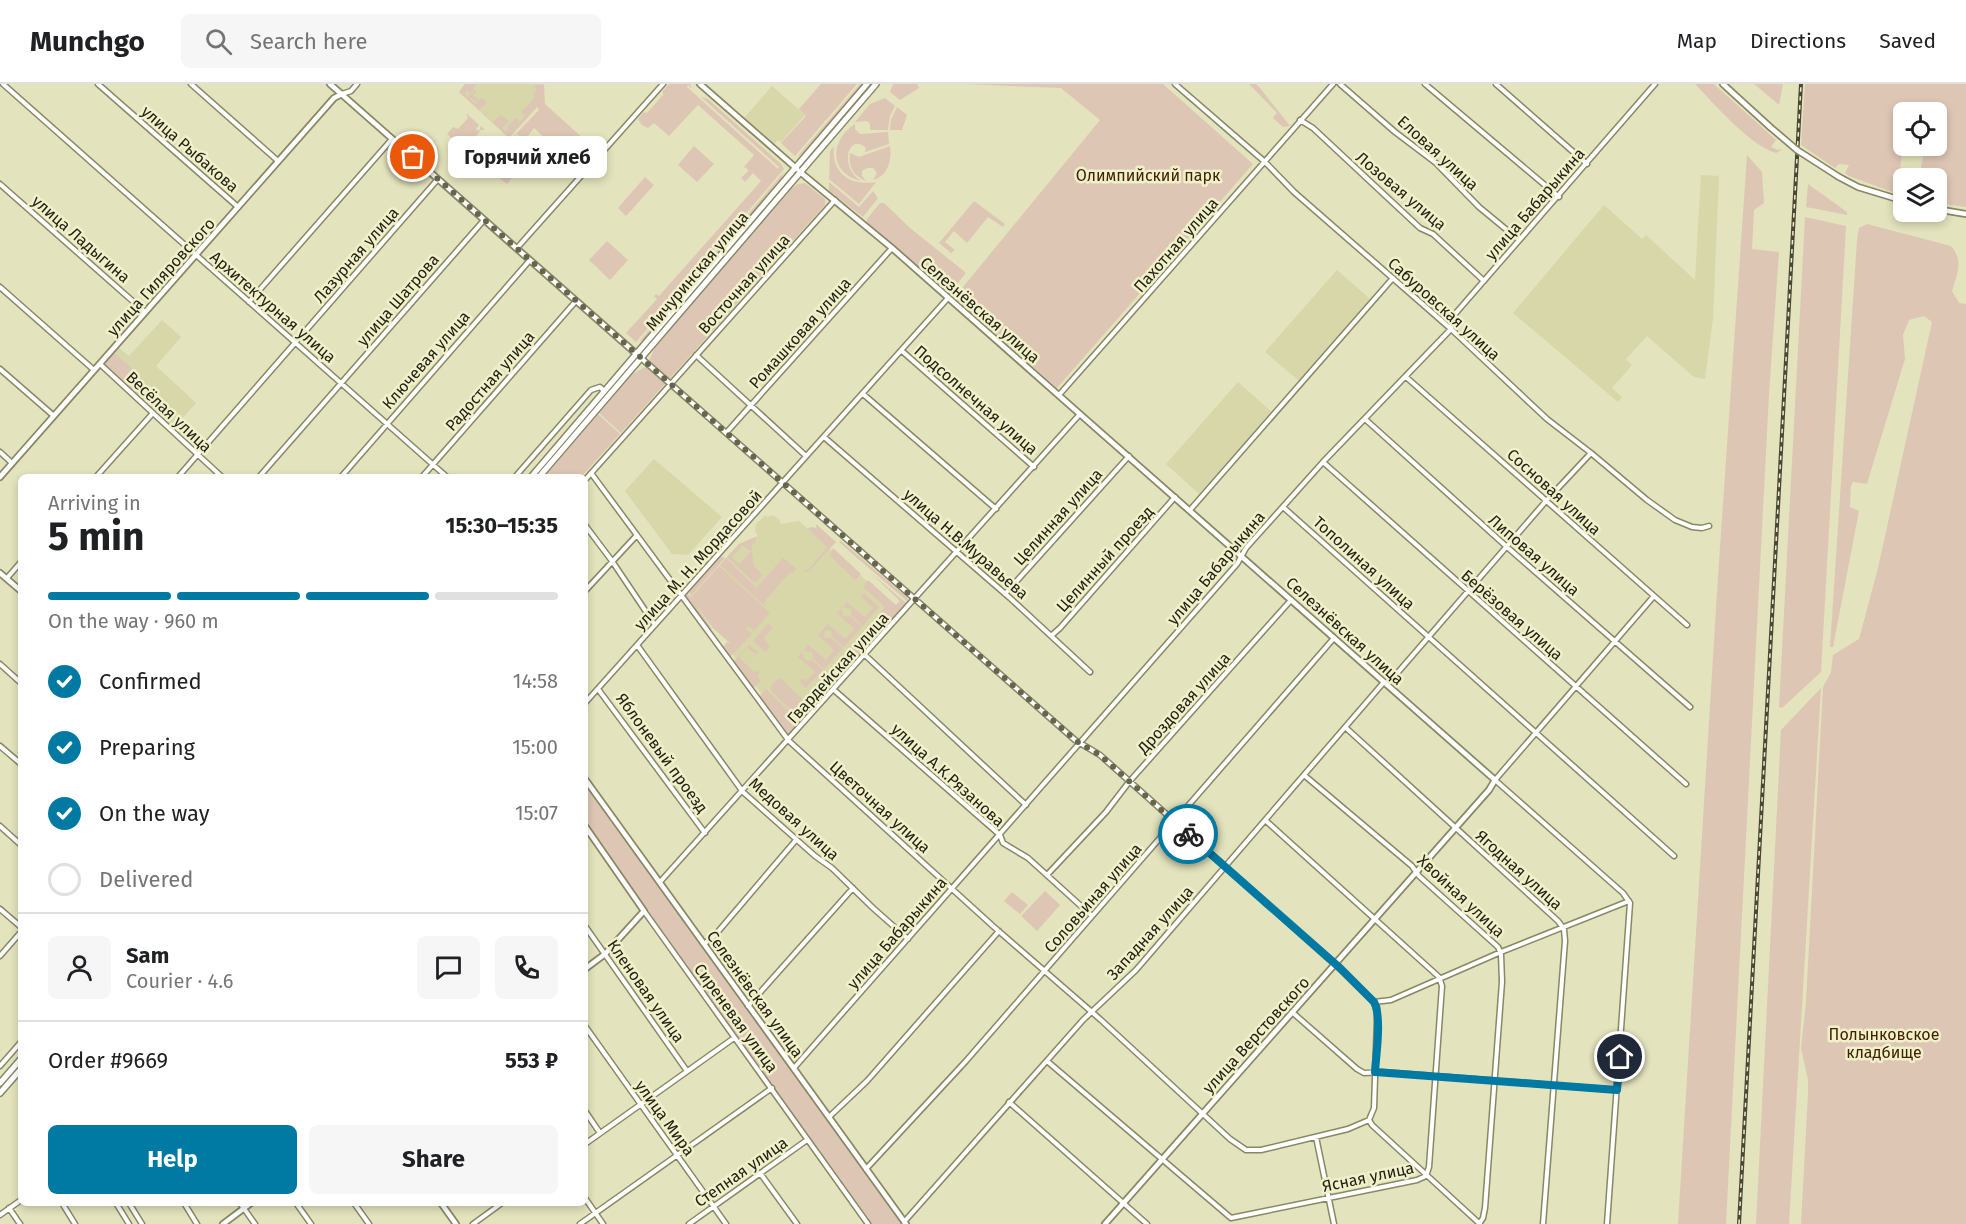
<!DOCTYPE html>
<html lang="en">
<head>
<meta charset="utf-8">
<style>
  :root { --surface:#fff; --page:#f6f6f6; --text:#202124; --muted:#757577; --line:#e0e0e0; --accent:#007aa2 }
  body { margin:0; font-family:"Fira Sans",sans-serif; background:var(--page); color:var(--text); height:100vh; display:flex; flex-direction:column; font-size:22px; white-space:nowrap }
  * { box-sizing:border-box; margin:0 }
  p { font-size:20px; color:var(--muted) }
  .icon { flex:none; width:33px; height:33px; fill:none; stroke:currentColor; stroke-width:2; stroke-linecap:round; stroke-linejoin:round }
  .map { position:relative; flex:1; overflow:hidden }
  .sheet { position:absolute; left:18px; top:390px; width:570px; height:732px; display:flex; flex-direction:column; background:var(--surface); border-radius:9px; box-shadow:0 3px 9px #0003 }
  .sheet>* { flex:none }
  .buttons { position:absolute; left:1893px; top:18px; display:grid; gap:12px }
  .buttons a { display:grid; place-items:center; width:54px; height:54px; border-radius:9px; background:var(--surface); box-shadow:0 3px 9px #0003; font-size:30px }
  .pin { position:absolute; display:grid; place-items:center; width:51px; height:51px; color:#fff; margin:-26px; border:3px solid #fff; border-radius:50%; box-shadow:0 2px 6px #0007 }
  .courier { position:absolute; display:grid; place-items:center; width:60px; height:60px; margin:-30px; border:4px solid #007aa2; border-radius:50%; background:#fff; color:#222; box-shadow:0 2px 8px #0007 }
  .bubble { position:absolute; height:42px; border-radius:9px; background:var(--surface); box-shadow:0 3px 9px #0003; font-size:20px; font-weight:700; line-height:42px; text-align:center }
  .head em { font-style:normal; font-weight:700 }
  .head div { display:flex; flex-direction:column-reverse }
  .head { display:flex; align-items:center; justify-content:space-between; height:102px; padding:0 30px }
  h1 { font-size:39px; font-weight:700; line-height:45px }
  .bar { display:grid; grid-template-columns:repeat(4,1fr); gap:9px 6px; align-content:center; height:72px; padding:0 30px }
  .bar i { height:8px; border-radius:4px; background:var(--line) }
  .bar .selected { background:var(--accent) }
  .bar p { grid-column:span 4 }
  .line { display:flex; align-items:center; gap:15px; padding:0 30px; border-top:2px solid var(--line) }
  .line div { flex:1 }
  .round { display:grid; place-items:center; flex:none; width:63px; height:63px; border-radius:9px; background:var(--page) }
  ol { padding:0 30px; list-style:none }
  li { display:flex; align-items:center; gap:18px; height:66px }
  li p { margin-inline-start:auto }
  li .icon { padding:6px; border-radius:50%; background:var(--accent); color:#fff; stroke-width:4 }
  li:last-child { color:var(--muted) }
  li i { width:33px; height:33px; border:3px solid var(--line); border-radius:50% }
  .cta { display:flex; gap:12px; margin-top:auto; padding:12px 30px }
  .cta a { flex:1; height:69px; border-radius:9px; background:var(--accent); color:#fff; font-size:24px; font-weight:700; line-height:69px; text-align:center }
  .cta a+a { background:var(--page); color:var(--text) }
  header { display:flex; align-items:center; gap:36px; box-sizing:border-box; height:84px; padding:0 30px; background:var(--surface); border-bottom:2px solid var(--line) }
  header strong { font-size:28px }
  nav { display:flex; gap:33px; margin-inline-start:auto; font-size:21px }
  .search { width:420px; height:54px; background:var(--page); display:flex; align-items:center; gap:15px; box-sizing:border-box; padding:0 21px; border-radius:9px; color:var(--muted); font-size:22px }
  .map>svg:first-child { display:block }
  .built { fill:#d7d7a9 }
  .green { fill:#dec6b5 }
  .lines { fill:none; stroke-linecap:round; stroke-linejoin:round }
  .minor-casing { stroke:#888865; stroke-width:7 }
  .tertiary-casing { stroke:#888865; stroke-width:8 }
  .secondary-casing { stroke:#888865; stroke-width:8 }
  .primary-casing { stroke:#888865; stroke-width:8 }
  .minor { stroke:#fff; stroke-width:4 }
  .tertiary { stroke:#fff; stroke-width:4.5 }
  .secondary { stroke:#fff; stroke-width:4.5 }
  .primary { stroke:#fff; stroke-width:5 }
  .rail-casing { stroke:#494835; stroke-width:4 }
  .rail { stroke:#f0f0ca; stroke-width:1.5; stroke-dasharray:4.5; stroke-linecap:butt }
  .secondary-bridge-casing { stroke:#888865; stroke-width:8; stroke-linecap:butt }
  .secondary-bridge { stroke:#fff; stroke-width:4.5 }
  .done { stroke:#66664f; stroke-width:6; stroke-dasharray:0 10.8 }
  .route { stroke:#007aa2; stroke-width:8 }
  .labels { text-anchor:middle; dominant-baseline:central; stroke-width:5; stroke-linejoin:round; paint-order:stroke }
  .street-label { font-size:16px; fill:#232214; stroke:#f0f0ca }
  .park-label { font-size:16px; fill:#422102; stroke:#f0f0ca }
</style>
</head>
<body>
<header>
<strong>Munchgo</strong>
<div class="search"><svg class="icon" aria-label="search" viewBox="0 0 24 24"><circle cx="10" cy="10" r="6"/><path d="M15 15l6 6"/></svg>Search here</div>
<nav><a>Map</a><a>Directions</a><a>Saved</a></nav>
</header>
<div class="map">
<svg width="1966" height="1140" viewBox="0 0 1966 1140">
  <rect width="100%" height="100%" fill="#e3e3bd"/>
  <path class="built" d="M465,0H542L543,16L509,54L459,8Z
    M772,2L805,31L781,58L778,56L774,60L744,34Z
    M1701,91L1719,92L1713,235L1705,295L1694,293L1647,252L1626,275L1632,281L1612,304L1622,313L1618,318L1513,229L1604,121L1642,155L1646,151L1695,196Z
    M1337,186L1370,215L1299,297L1265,268Z
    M162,236L181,253L156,282L196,319L173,345L105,283L104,280L118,263L129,272Z
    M1238,298L1272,328L1199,410L1166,380Z
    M654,375L722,433L688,471L672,470L625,407Z
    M766,431L767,433L773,431L779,435L781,440L799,437L895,522L786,643L728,564L731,560L713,544L691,513L739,460L758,452L755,447L756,440Z"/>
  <path class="green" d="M465,0H477L470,9L467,7L464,10L468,13L474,6L476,8L473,11L479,16L476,18L471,14L470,15L475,20L482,14L486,17L485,22L479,24L480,27L459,8Z
    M544,0L545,20L595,65L578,84L534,44L524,57L517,50L509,57L539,26L537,23L509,54L483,30L487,29L486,32L493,38L501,31L509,38L502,44L505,47L508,44L507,43L516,34L520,38L525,32L521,28L535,13L533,10L537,5L534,2Z
    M669,0H690L692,5L688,1L687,3L778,85L779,83L701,13L708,15L781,80L784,85L636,258L626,249L657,215L654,212L656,210L659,212L761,97L753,89L745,98L741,94L749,86L744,83L754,71L698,21L669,52L654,39L648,44L642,41L638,35L644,28L647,29L663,11V7Z
    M821,0H857L795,72L781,59L806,32L799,25Z
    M860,0H863L803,69L797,73Z
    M893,0H917L919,4L900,16L890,8Z
    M965,0H1163L1253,80L1057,304L954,214L1100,36L1061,4Z
    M1249,0H1256L1260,4L1290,42L1283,43L1273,34L1277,29Z
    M1695,0H1714L1776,56L1771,63L1778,66L1783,65L1776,69C1753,64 1712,18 1695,0Z
    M1754,0H1783L1779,21Z
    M1805,0H1966V123L1937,119L1936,94H1919L1925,63L1920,62H1936V28H1904V62L1900,83L1917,88L1915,94H1904L1903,112L1849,92L1845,89L1849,81L1839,80L1835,84L1801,61Z
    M885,14L895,22L890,32L888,46H870V40L867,37L855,38L870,20Z
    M897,23L907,31L902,46H890L891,36Z
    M466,29L479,41L476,45L479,47L481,42L485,46H481L472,57L473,60L466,68L447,50L453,43L458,45L468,34Z
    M855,40V45L860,50L888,48L889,60L865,68L866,64C849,48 838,82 861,97C828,89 830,56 855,40Z
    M694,62L714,80L697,98L678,81Z
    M834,62C831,90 851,102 876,98L859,120L829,95L830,67Z
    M890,62C892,76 888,92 873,96L877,89L873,84H867L862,87V92L866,97C853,92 848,82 850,69L859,73Z
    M1747,71L1762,88L1764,119L1754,126L1752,165L1779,168L1769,310L1726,1140H1678L1718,492Z
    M512,75L519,86L507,100L499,94L503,89L497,84L502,78L510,86L515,81L510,77Z
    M784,88L781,95L645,255L639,258Z
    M645,93L654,101L626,132L618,124Z
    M789,94L790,96L648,262L647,261Z
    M829,98L859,123L873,107L878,114L863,133L829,107Z
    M805,99L825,115V121L621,349L599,329L631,291L647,282L655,263L792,104L798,100Z
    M1808,100L1847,128V131L1806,123Z
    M974,117L1005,140L1003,143L988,133L967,159L954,147L945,158L955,166L951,169L939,159Z
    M880,119H884L910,144L965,188V190L950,209C937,203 931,189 918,183L867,139V135Z
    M1805,133L1846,142L1821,588L1782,624L1779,623Z
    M1867,140L1951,162C1964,177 1957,190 1952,207L1959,219L1966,220V1140H1801L1808,1010V996L1801,964L1806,918L1823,603L1831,588L1833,571L1859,555L1878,484L1932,238L1924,232L1909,236L1903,251L1905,275L1869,393L1867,400L1853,398L1851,402L1850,423L1859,427L1833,563H1830L1857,156L1859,144Z
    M607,157L628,176L610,196L589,176Z
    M113,268L134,286L125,297L142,312L140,313L105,283L104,278Z
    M598,330L620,350L581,393H544Z
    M816,440L836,458L809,487L806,488L804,487L809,485L827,463L808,445L810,443L816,444Z
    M756,453V456L752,461V467H750L743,461L732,473L739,480L750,468H752L754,482L763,491L755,499L727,473L739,460Z
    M841,457L907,513L908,518L839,458Z
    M833,464L861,490L855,496L830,472Z
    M720,472L725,474L691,512L688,507Z
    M726,474L756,504L783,474L796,485L793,490L790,488L764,518L766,523L720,481Z
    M719,482L770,529L754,547L748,542L746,545L752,550L731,572H728L723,563L727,558L731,560L713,544L698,524L712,545H708L686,512L687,509L691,513Z
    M870,488L907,520L790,651H786L758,614L766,605L793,631L804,619V614L856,556L860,560L857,555L885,523L863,503L868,496L896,521L900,517Z
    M864,509L879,523L863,542L851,531V525L843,523L847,518L865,533L873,524L861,513Z
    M841,525L844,533L851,532L862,543L844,563L832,553L831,546L824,547L825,554H831L843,564L824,585L813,575L812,568L804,567L808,561L826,576L834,566L818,551L828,540L845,555L854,545L837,529Z
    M768,540L773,544L764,554L770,563L765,568L753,557Z
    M749,561L758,568L756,570L747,564L739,573L754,588L760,586L758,592L760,597L752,606L733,578Z
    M802,568L805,576H812L823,586L806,604L799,598L802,594L806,597L815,588L798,573Z
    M781,595L802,615V620L796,626H791L771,607C770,601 775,595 781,595Z
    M1821,604L1789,1140H1756L1781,646Z
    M585,702L902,1140H870L585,738Z
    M1045,807L1060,821L1037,847L1021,832Z
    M1012,808L1028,821L1020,830L1004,817Z"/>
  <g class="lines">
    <defs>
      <path id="minor" d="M3,0L447,393
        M98,0L238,123
        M191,0L278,77
        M1175,0L1265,78L1294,108L1451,245L1547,335L1591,369L1647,416L1675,436L1692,443L1702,444L1709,442
        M1340,0L1395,48L1436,79L1479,123L1519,156
        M1425,0L1559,113
        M1496,0L1587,80
        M342,10L351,7L357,0
        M1300,36L1313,44L1420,144L1433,150L1484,197
        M0,100L145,228
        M517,164L663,0
        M0,203L94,286
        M249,218L392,55
        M902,267L1034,383
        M696,271L806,372
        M100,280L222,393
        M0,285L54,332
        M1406,293L1687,541
        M863,310L996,425
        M1059,311L1333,0
        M1365,335L1507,463L1690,623
        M726,349L892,164
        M824,353L1010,514L1090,588
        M0,368L12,379
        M1323,378L1686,700
        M591,389L789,657L994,843L1101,936L1230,1055L1246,1066H1261L1348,1045L1369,1036L1374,1024L1377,934V923L1374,918L1339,884L1100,671L1075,656L641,274
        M96,393L153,329
        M178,393L438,95
        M259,393L484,136
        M341,393L530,176
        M422,393L576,217
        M515,393L591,306L600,303L604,307
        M585,396L835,116
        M1283,423L1674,772
        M1190,426L1393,194
        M585,441L612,477L655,541
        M7,494L21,478
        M585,507L637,451
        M1005,510L1129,372
        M1052,551L1060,544L1175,413
        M637,561L743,708L815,772L832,784L873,824L908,855
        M865,571L1026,721
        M0,580L21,599
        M1387,601L1546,417L1591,369
        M598,605L705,749
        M834,606L992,744L1000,751L1003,759L1028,774L1092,832
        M585,619L948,214
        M1345,643L1558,837L1564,845L1565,857L1543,1140
        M0,662L21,680
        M1304,691L1412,782L1419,792L1498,863L1501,870L1502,898L1485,1124L1483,1134L1479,1140
        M0,742L21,761
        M1047,791L1106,728L1129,698L1291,516
        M660,798L1080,330
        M0,825L21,843
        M644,827L868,1140
        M585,842L687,987
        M704,860L716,850L796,756
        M0,872L21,848
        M1374,918L1391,916L1501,868L1629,817
        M748,922L853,804
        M1292,928L1357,985L1364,989L1381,988L1617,1006
        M585,942L726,1140
        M1047,977L1231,1134L1417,1096L1426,1092L1429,1083L1442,902L1439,893L1265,736
        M0,982L21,958
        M794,984L1237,480L1246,464L1323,378L1451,245L1455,230L1655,0
        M1009,1018L1147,1140
        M585,1027L600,1049
        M829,1033L867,997L999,847
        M1369,1036L1372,1041L1480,1140
        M1316,1053L1334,1140
        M585,1060L734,954
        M866,1085L966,977L1334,554
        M760,1089L797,1140
        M585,1114L603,1140
        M62,1119L75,1140
        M116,1119L129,1140
        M129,1119L142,1140
        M184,1119L197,1140
        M240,1119L255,1140
        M296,1119L311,1140
        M354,1119L369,1140
        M9,1124L20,1140
        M0,1131L21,1116
        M904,1138L1083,936L1136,886L1384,598
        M473,1140L502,1119
        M580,1140L772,1004
        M689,1140L807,1056
        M1607,1140L1630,819L1623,809L1495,696L1654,512"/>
      <path id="tertiary" d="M800,88L892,164L1064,316L1495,696L1489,706L1105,1140
        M0,393L334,14L342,10
        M0,489L21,507
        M585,695L906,1140
        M585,742L644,827L605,870L585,885
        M441,1119L456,1140
        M223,1140L251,1119"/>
      <path id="secondary" d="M330,0L641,274
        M700,0L797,85
        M1723,0L1770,43
        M1839,93L1858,103L1904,117
        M1936,125L1966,130"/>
      <path id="primary" d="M531,393L867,0
        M539,393L876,0
        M0,999L21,975
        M0,1009L21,985"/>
    </defs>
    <use href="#minor" class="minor-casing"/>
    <use href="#tertiary" class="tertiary-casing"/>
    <use href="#secondary" class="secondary-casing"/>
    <use href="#primary" class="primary-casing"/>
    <use href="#minor" class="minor"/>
    <use href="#tertiary" class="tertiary"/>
    <use href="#secondary" class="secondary"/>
    <use href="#primary" class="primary"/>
    <defs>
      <path id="rail" d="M1739,1140L1801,0"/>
    </defs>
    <use href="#rail" class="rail-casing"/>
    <use href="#rail" class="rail"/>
    <defs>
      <path id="secondary-bridge" d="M1770,43L1797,66L1839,93"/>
    </defs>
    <use href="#secondary-bridge" class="secondary-bridge-casing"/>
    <use href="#secondary-bridge" class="secondary-bridge"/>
  </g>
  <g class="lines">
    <path class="done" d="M413,73L1058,641L1079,659L1100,671L1188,750"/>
    <path class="route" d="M1188,750L1340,884L1374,918C1382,933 1376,971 1375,988L1617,1006L1620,973"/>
  </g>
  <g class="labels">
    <g class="street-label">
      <text transform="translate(190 65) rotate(41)">улица Рыбакова</text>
      <text transform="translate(1438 69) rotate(42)">Еловая улица</text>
      <text transform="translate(1401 107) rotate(40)">Лозовая улица</text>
      <text transform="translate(1535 120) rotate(-49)">улица Бабарыкина</text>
      <text transform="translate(81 155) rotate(41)">улица Ладыгина</text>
      <text transform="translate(1176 161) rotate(-49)">Пахотная улица</text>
      <text transform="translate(356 171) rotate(-49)">Лазурная улица</text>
      <text transform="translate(697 187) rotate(-50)">Мичуринская улица</text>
      <text transform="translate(161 193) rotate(-48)">улица Гиляровского</text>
      <text transform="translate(744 200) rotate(-48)">Восточная улица</text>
      <text transform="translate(398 216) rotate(-49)">улица Шатрова</text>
      <text transform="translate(273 223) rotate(41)">Архитектурная улица</text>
      <text transform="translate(1444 225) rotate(42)">Сабуровская улица</text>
      <text transform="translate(980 226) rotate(41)">Селезнёвская улица</text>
      <text transform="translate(800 249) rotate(-48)">Ромашковая улица</text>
      <text transform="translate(426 276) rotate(-49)">Ключевая улица</text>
      <text transform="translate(490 297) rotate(-49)">Радостная улица</text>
      <text transform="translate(976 316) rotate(41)">Подсолнечная улица</text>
      <text transform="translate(169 328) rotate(43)">Весёлая улица</text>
      <text transform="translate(1554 408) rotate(42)">Сосновая улица</text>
      <text transform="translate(1058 433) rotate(-48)">Целинная улица</text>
      <text transform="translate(966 460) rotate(41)">улица Н.В.Муравьева</text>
      <text transform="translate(1534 471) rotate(41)">Липовая улица</text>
      <text transform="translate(1105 475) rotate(-48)">Целинный проезд</text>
      <text transform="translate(698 476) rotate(-48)">улица М. Н. Мордасовой</text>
      <text transform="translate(1364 479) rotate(42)">Тополиная улица</text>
      <text transform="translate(1216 484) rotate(-50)">улица Бабарыкина</text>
      <text transform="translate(1512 531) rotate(41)">Берёзовая улица</text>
      <text transform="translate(1345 547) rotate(42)">Селезнёвская улица</text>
      <text transform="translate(838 584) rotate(-48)">Гвардейская улица</text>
      <text transform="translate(1184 619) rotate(-48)">Дроздовая улица</text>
      <text transform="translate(662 669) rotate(54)">Яблоневый проезд</text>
      <text transform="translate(948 691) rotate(42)">улица А.К.Рязанова</text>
      <text transform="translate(880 723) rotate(42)">Цветочная улица</text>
      <text transform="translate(794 735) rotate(42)">Медовая улица</text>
      <text transform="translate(1519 786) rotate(42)">Ягодная улица</text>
      <text transform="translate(1461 812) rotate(43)">Хвойная улица</text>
      <text transform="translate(1093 814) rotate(-49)">Соловьиная улица</text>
      <text transform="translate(897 849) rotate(-49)">улица Бабарыкина</text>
      <text transform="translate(1150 849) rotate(-48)">Западная улица</text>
      <text transform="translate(646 907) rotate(55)">Кленовая улица</text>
      <text transform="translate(755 910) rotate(54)">Селезнёвская улица</text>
      <text transform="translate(736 934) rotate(54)">Сиреневая улица</text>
      <text transform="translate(1256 951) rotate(-48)">улица Верстовского</text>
      <text transform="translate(665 1034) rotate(54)">улица Мира</text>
      <text transform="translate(741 1088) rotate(-35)">Степная улица</text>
      <text transform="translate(1368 1093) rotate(-12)">Ясная улица</text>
    </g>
    <g class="park-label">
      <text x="1148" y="91">Олимпийский парк</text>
      <text x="1884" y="950">Полынковское<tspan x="1884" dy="18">кладбище</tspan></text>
    </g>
  </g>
</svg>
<div class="buttons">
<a><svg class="icon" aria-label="locate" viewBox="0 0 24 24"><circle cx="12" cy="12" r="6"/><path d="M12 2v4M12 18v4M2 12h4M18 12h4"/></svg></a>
<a><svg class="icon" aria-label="layers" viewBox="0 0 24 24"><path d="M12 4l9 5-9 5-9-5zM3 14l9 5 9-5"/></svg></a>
</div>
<div class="pin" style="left:413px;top:73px;background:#ea580c"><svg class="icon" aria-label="bag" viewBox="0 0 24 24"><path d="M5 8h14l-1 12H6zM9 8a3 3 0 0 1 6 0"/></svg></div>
<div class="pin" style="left:1620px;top:973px;background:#1f2937"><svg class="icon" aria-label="home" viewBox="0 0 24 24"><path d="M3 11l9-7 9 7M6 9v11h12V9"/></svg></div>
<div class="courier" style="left:1188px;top:750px"><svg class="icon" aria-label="bike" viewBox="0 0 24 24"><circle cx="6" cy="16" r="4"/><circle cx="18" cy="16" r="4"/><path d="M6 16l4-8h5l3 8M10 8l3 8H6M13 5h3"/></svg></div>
<div class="bubble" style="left:448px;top:52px;width:159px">Горячий хлеб</div>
<section class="sheet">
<div class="head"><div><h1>5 min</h1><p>Arriving in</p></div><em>15:30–15:35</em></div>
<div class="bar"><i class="selected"></i><i class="selected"></i><i class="selected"></i><i></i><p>On the way · 960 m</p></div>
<ol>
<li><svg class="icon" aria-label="check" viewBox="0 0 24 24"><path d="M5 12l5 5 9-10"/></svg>Confirmed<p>14:58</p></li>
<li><svg class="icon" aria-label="check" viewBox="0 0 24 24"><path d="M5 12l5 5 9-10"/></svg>Preparing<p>15:00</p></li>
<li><svg class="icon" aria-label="check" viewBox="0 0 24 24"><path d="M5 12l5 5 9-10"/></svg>On the way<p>15:07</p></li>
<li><i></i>Delivered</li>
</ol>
<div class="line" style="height:108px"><a class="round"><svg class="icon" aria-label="person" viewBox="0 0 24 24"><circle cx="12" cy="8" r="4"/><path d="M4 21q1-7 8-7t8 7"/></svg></a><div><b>Sam</b><p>Courier · 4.6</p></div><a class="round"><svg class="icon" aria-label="chat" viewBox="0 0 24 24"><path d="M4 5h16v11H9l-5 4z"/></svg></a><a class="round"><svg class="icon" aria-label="phone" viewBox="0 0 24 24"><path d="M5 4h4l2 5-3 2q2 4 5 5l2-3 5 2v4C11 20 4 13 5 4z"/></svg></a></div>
<div class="line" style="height:78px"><div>Order #9669</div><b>553 ₽</b></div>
<div class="cta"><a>Help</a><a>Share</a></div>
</section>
</div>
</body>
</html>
